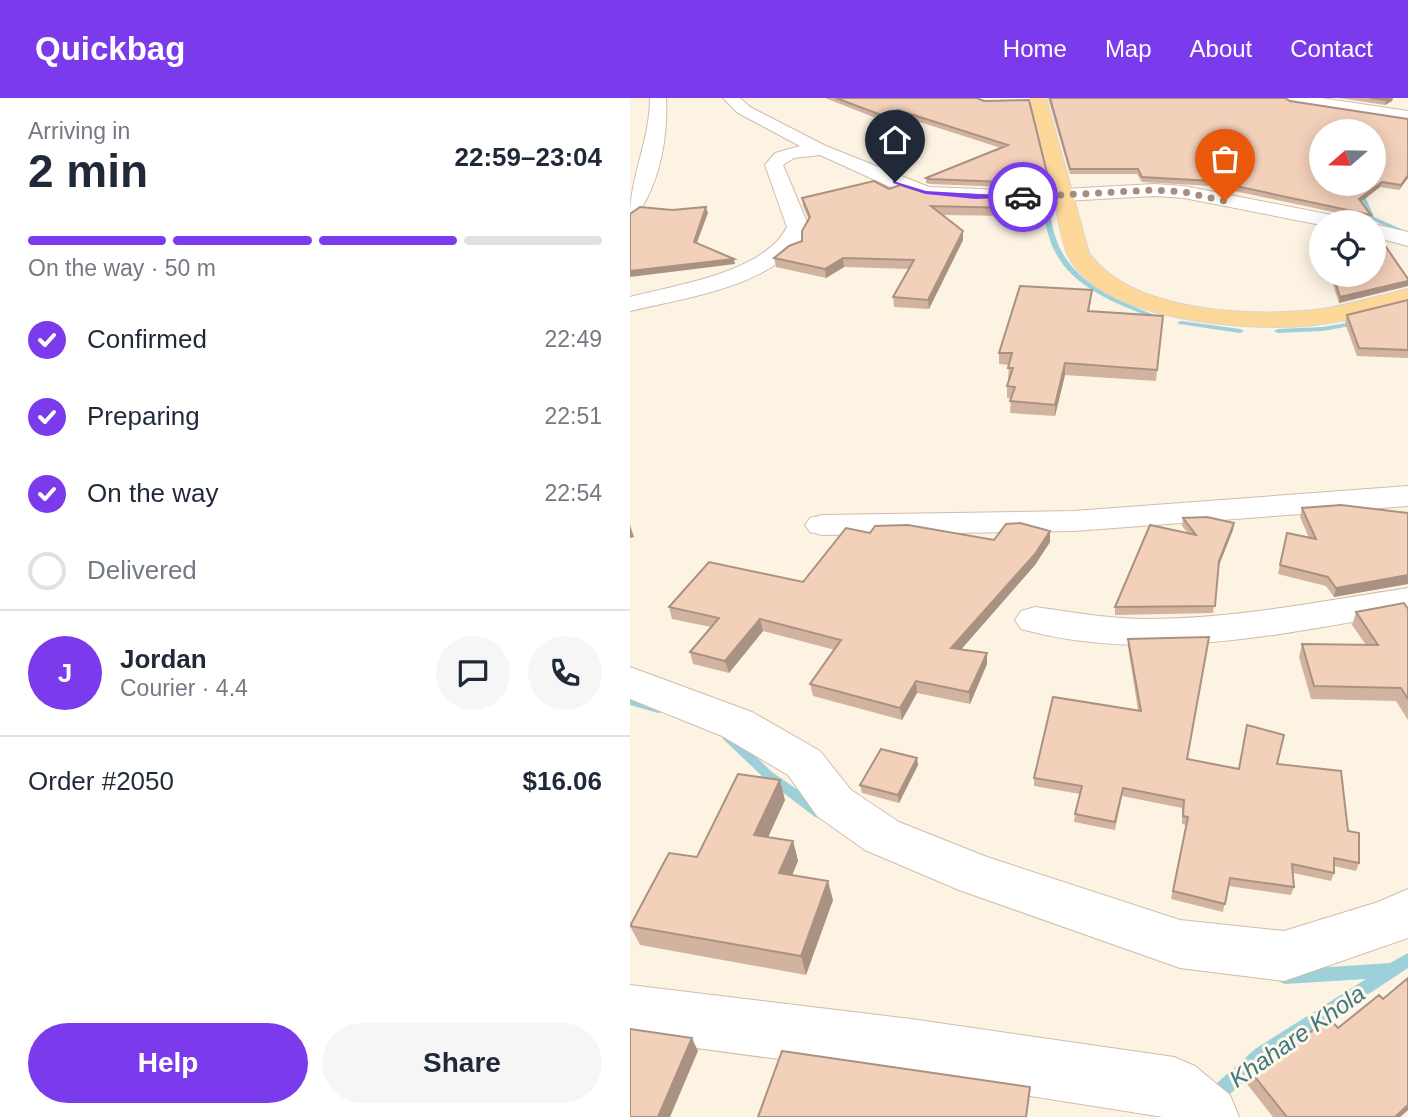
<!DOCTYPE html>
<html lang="en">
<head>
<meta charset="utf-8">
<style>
  :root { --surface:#fff; --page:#f6f6f7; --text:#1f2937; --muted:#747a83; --line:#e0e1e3; --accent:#7c3aed }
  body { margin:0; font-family:Arial,sans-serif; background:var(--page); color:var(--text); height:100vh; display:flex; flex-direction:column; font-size:26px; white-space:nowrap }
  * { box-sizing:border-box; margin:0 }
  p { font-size:23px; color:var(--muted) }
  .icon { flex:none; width:38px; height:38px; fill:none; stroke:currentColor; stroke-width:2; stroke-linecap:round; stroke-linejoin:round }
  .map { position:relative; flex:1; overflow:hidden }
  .panel { display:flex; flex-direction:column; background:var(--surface); width:630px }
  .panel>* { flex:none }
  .needle { width:46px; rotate:250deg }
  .buttons { position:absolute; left:679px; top:21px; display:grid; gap:14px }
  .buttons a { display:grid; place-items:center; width:77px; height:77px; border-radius:50%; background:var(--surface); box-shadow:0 4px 18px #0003; font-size:35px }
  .pin { position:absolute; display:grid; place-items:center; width:60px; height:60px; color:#fff; margin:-72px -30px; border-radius:50% 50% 50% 0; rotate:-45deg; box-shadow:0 0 7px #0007 }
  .pin .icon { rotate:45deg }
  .courier { position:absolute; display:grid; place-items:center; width:70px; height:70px; margin:-35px; border:5px solid #7c3aed; border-radius:50%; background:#fff; color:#222; box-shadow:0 2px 9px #0007 }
  .head em { font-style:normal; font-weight:700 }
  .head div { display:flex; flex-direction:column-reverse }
  .head { display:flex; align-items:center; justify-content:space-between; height:119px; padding:0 28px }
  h1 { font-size:46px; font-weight:700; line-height:52px }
  .bar { display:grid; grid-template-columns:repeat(4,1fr); gap:10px 7px; align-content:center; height:84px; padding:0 28px }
  .bar i { height:9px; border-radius:5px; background:var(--line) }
  .bar .selected { background:var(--accent) }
  .bar p { grid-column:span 4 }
  .line { display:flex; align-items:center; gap:18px; padding:0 28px; border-top:2px solid var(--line) }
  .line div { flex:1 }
  .round { display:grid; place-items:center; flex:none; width:74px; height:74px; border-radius:37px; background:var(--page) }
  ol { padding:0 28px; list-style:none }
  li { display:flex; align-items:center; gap:21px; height:77px }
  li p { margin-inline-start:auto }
  li .icon { padding:7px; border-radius:50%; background:var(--accent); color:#fff; stroke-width:4 }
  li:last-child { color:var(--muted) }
  li i { width:38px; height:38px; border:4px solid var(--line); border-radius:50% }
  .action { display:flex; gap:14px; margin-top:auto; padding:14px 28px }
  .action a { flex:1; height:80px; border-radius:42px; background:var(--accent); color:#fff; font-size:28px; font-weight:700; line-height:80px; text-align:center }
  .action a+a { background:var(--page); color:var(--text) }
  header { display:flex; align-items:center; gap:42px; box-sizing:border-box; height:98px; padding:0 35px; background:var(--accent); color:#fff }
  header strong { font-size:33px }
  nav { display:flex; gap:38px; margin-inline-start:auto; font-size:24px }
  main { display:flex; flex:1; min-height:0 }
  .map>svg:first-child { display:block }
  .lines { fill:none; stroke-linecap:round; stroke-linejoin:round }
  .stream { fill:#9dd0d9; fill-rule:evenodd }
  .minor-casing { stroke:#d1bcac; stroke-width:2 }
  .major-casing { stroke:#dbd4cf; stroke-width:2 }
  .minor { fill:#fff; fill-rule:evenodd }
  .major { fill:#fed899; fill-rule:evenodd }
  .wall { fill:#d1b3a0 }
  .shaded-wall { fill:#aa9282 }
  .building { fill:#f3d0ba; stroke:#aa9282; stroke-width:2; fill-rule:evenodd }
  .route { fill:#7c3aed }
  .done { stroke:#a58e7e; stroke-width:7; stroke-dasharray:0 12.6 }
  .labels { text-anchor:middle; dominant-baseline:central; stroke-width:6; stroke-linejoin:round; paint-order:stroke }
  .near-water-label { font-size:24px; font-style:italic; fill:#3e7883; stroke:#fff7ea }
</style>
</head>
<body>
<header>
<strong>Quickbag</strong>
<nav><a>Home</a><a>Map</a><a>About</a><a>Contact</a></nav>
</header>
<main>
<section class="panel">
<div class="head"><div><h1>2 min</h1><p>Arriving in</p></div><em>22:59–23:04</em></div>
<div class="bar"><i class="selected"></i><i class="selected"></i><i class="selected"></i><i></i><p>On the way · 50 m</p></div>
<ol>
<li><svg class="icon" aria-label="check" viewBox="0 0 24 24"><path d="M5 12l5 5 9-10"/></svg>Confirmed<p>22:49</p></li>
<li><svg class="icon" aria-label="check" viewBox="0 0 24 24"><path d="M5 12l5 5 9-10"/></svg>Preparing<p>22:51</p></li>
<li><svg class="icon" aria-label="check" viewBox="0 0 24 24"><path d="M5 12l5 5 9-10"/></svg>On the way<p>22:54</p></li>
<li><i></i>Delivered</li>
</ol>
<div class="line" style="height:126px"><b class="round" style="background:var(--accent);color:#fff">J</b><div><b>Jordan</b><p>Courier · 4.4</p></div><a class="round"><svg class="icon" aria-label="chat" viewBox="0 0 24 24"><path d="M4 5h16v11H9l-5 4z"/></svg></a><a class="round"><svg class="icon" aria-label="phone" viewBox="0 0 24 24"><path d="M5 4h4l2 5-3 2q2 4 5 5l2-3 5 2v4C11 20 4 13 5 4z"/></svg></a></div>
<div class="line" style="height:91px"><div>Order #2050</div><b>$16.06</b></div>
<div class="action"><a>Help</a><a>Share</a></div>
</section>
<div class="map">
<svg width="778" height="1019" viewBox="0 0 778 1019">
  <rect width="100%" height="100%" fill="#fdf3e3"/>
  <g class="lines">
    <path class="stream" d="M412,68L415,70V94L412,96L409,94V70Z
      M725,86H730L744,119L778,134V138L740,121Z
      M417,106L420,108C423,174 469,195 522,216V218H518C463,197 416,175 414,108Z
      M551,223L610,231L614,233L610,235L549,226L547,225Z
      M729,223L733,225L731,226L693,233L648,235L644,233L648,231L693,229Z
      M0,599L32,608L34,611L32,614L28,615L0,607Z
      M97,633L101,635L142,674L195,711L197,715L195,719L190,720L185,719L134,680L93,641L91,638L93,635Z
      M778,855V870L637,963L590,1005L584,1007L578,1005L576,999L578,993L625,951L736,881L655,886L650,884L647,879L650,874L655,872L760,865Z"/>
    <defs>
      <path id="minor" d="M20,0H36C38,39 30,85 7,117L0,119C0,79 20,42 20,0Z
        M93,0H110L120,9L196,48L299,89L399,93L524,86L554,88L707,118L715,119L718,124H691V127L554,100L524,98L399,105L296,101L258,88L190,57L164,60L153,67L179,129C152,188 57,199 0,213V199C45,187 134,175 157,129L135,67L145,55L170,48L108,15Z
        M342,0H408C400,8 350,8 342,0Z
        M652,0H691L778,13V23L660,5Z
        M744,126L778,134V148L744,139Z
        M778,388V408L444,433L192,437L180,434L175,427L180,420L192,417L444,413Z
        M778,490V514C652,536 518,566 391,531L385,522L391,513L405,509C442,514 479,521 517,521C604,521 692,503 778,490Z
        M0,569L122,614L190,653L221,692L269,724L357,759L550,822L654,833L748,804L778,791V840L654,883L550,870L329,792L235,752L187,718L158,677L92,638L0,601Z
        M0,887L281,921L544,959L565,968L600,997L609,1019H533L281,979L0,941Z"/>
      <path id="major" d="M400,0H416L459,155C501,214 619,219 684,212C717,208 747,198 778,191V206C748,215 717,223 685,227C621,234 466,224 437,155C431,141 429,123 426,108C417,72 409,36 400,0Z"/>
    </defs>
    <use href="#minor" class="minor-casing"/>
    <use href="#major" class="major-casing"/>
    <use href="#minor" class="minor"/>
    <use href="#major" class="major"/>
  </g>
  <path class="wall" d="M195,0H347L417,75L416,80L408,90H399L300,86L296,85V80L371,50L268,17L251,22Z
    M418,0H655L778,80L769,92L750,89L731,104L741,117L740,122L581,88L512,84L507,76H440Z
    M709,0H763L762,3L755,7Z
    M259,91L383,107L381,118L312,117L333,133V142L299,211L264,209L263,199L279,171L214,169L196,180L146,169L144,160L172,143L179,122L173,108L172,100Z
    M700,177H744L778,188L709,205Z
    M778,202V260L727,258L715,225L717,217Z
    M461,203L459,213L527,272L526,283L435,277L425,318L380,315L381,300H377V288L379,282H378L379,267L369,266V255Z
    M672,410L778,415V486L704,499L696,488L648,476L657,435L679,440L670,419Z
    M553,420L604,425L603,432L588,468L583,515L485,517V509L558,435L552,428Z
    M240,435L364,442L420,444L405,467L331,551L357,555V566L340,606L287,595L272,622L183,598L180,586L205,552L133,533L99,575L63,566L60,554L81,529L42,521L39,509L173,484Z
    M778,511V622L766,603L681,601L669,559L672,546L736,547L722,527L726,514Z
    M498,541L557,661L608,671L647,666L718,733L729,765L726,773L704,768V775L701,783L663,775L664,789L661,797L598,788L593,814L541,801L556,727L552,726V710L492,698L485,732L444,724L445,716L450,696L404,688V680L508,612L498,549Z
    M287,660L288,667L269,705L232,695L230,687Z
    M155,702L138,739L163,743L168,763L162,777L203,802L176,877L10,847L0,828L67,759Z
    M778,880V1012L770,1019H643L617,986L621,974L659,952L708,930L753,901Z"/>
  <path class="shaded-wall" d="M761,0H763L762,3L755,7L756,2Z
    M268,12V17L251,22V17Z
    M417,75L416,80L408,90V85Z
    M778,77V80L769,92L771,87Z
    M752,84L750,89L728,106L729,101Z
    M383,98V107L381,118V110Z
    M76,109L78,115L65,150L64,144Z
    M333,133V142L299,211L298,202Z
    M213,160L214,169L196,180L195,171Z
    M104,161L105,166L0,179V173Z
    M778,183V188L709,205L710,199Z
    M435,265V277L425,318V307Z
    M604,425L603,432L588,470L589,463Z
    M0,427L4,439L0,440Z
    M420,433V444L405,467L322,562L321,550Z
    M778,477V486L704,499L706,490Z
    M130,521L133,533L99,575L95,563Z
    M357,555V566L340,606L339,594Z
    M286,583L287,595L272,622L270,610Z
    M287,660L288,667L269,705L268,697Z
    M150,682L155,702L130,757L124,737Z
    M163,743L168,763L155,794L149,775Z
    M198,783L203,802L176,877L171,858Z
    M62,940L68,953L40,1019H28Z
    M778,1007V1012L770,1019H765Z"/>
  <path class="building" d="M206,0H347L354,3L399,2L417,75L408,85H399L299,81L296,80L378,47L268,12L251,17Z
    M420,0H655L660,3L778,21V77L771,87L752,84L729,101L741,117L582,83L512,79L508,71H440ZM691,33H744V86H691Z
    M740,0H761L756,2Z
    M244,83L259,91L270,87L295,95L383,98L381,110L301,108L333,133L298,202L263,199L284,162L213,160L195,171L144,160L159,148L172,143V133L180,119L172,100Z
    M10,109L42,112L76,109L64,144L104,161L0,173V116Z
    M744,149H756L778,181V183L710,199L703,177H744Z
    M390,188L462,192L458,213L533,218L527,272L435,265L425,307L380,303L385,289L377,288L383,270H378L382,255H369Z
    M778,202V252L729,250L717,217Z
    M711,407L778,415V477L706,490L698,479L650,467L657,435L686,441L672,410Z
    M577,419L604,425L589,463L585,508L485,509L520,427L566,437L553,420Z
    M390,425L420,433L405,456L321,550L357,555L339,594L286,583L270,610L180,586L211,542L130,521L95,563L60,554L89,520L39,509L79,464L173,484L216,430L240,435L245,428L278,427L364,442L376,426Z
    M774,505L778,511V601L771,590L684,588L672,546L748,547L726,514Z
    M579,539L557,661L609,671L617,627L654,637L647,666L711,673L718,733L729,735V765L704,760V775L662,766L664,789L600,780L595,806L543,793L558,719L553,718L554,702L493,690L485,724L445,716L452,688L404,680L423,599L511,613L498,541Z
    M251,651L287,660L268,697L230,687Z
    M108,676L150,682L124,737L163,743L149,775L198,783L171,858L0,828L39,755L67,759Z
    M778,880V1007L765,1019H657L621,974L655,947L659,952L698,919L708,930L749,897L753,901Z
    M0,931L62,940L28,1019H0Z
    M152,953L400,989L396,1019H128Z"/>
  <path class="route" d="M263,83L296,93L396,99L346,101L296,96L263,85Z"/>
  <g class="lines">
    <path class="done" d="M393,99L524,92L554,94L595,103"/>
  </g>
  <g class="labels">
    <g class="near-water-label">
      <text transform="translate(667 938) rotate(-35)">Khahare Khola</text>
    </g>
  </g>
</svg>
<div class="buttons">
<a><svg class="needle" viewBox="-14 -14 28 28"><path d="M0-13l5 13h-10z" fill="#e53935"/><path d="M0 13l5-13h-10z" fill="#747a83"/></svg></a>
<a><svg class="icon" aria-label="locate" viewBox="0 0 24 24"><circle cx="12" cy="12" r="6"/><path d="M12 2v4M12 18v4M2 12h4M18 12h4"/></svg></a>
</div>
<div class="pin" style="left:595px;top:103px;background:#ea580c"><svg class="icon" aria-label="bag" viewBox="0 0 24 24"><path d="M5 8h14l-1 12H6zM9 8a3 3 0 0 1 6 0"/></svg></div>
<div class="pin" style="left:265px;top:84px;background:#1f2937"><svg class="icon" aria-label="home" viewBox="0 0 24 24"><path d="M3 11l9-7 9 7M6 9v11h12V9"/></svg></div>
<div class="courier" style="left:393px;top:99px"><svg class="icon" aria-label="car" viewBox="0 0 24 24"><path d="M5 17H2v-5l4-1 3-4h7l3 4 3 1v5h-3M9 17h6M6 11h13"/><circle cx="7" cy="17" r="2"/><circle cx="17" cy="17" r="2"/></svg></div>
</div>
</main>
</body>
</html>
